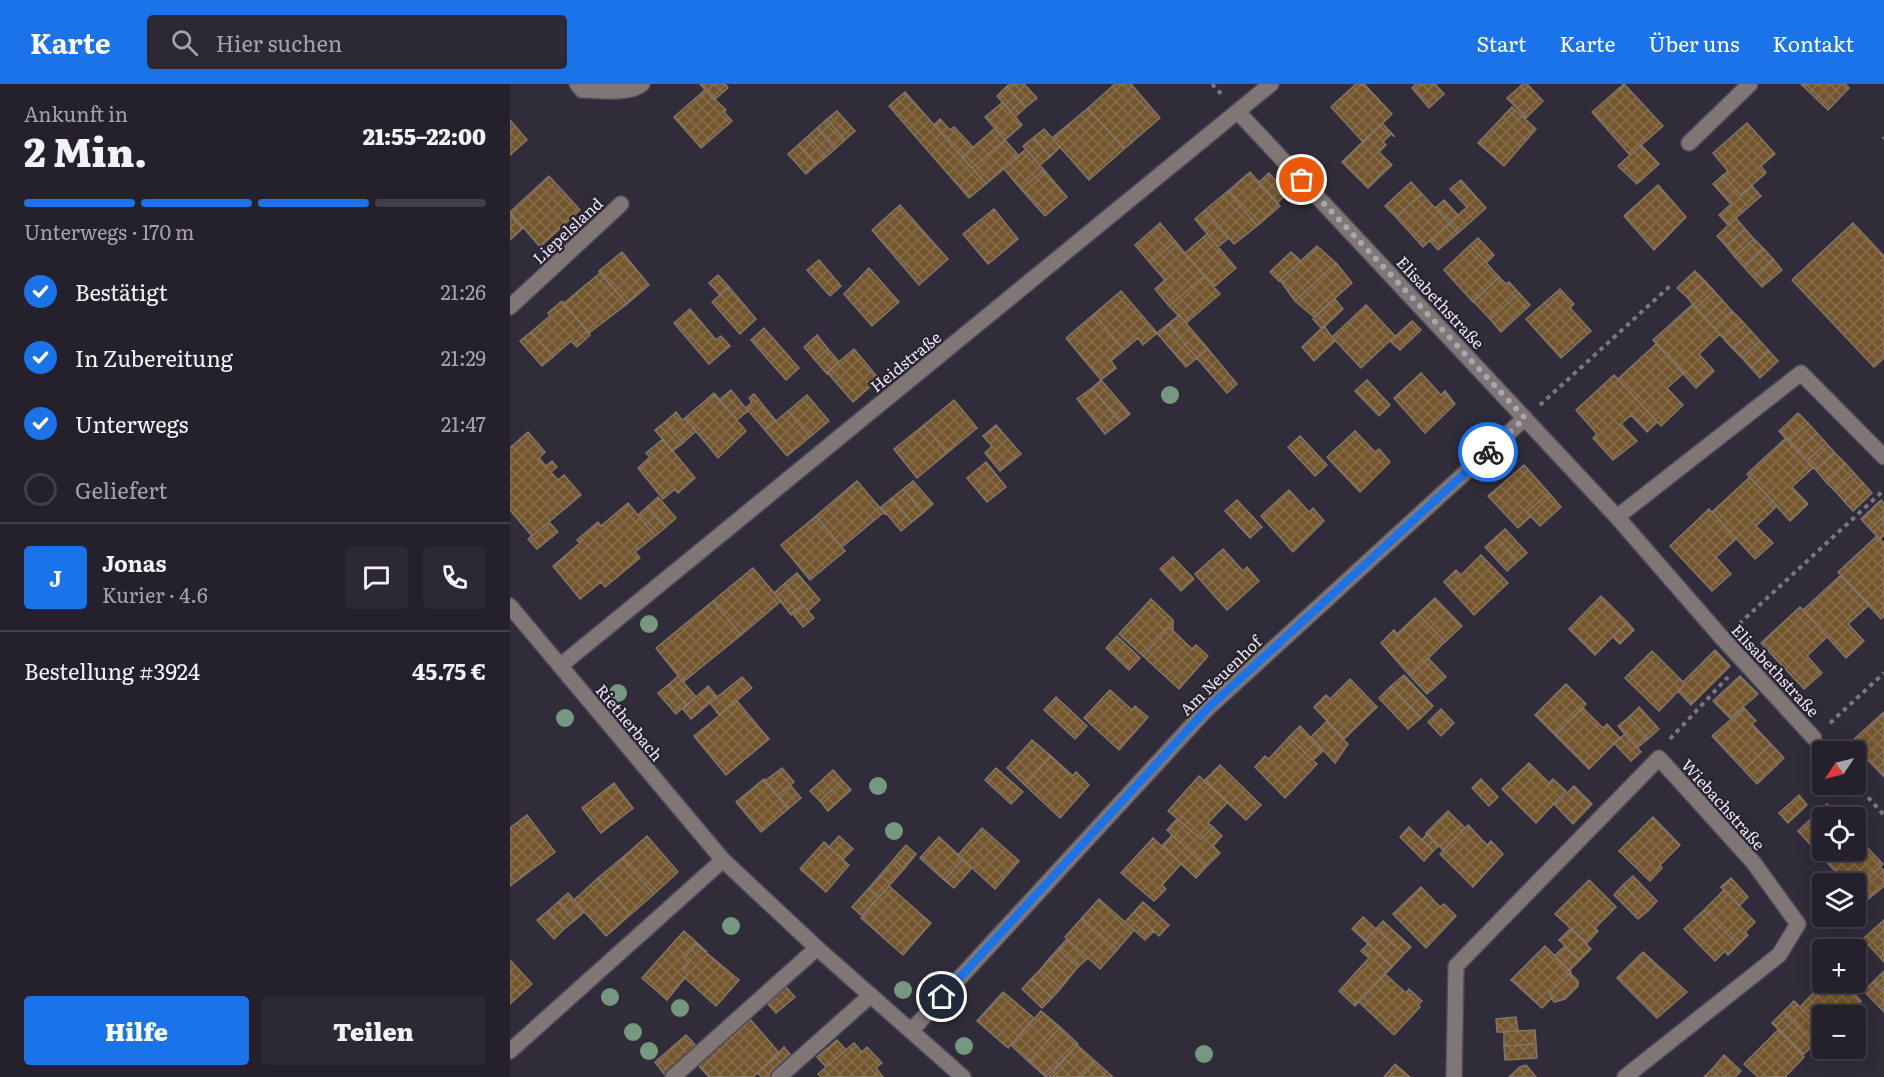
<!DOCTYPE html>
<html lang="de">
<head>
<meta charset="utf-8">
<style>
  :root { --surface:#25212c; --page:#2d2934; --text:#f1f3f6; --muted:#a3a3a9; --line:#423e48; --accent:#1a73e8 }
  body { margin:0; font-family:Literata,serif; background:var(--page); color:var(--text); height:100vh; display:flex; flex-direction:column; font-size:22px; white-space:nowrap }
  * { box-sizing:border-box; margin:0 }
  p { font-size:20px; color:var(--muted) }
  .icon { flex:none; width:33px; height:33px; fill:none; stroke:currentColor; stroke-width:2; stroke-linecap:round; stroke-linejoin:round }
  .map { position:relative; flex:1; overflow:hidden }
  .details { display:flex; flex-direction:column; background:var(--surface); width:510px }
  .details>* { flex:none }
  .needle { width:39px; rotate:235deg }
  .fabs { position:absolute; left:1302px; top:657px; display:grid; gap:12px }
  .fabs a { display:grid; place-items:center; width:54px; height:54px; border-radius:6px; background:var(--surface); box-shadow:0 3px 15px #0003,0 0 0 2px var(--line); font-size:30px }
  .pin { position:absolute; display:grid; place-items:center; width:51px; height:51px; color:#fff; margin:-26px; border:3px solid #fff; border-radius:50%; box-shadow:0 2px 6px #0007 }
  .courier { position:absolute; display:grid; place-items:center; width:60px; height:60px; margin:-30px; border:4px solid #1a73e8; border-radius:50%; background:#fff; color:#222; box-shadow:0 2px 8px #0007 }
  .head em { font-style:normal; font-weight:800 }
  .head div { display:flex; flex-direction:column-reverse }
  .head { display:flex; align-items:center; justify-content:space-between; height:102px; padding:0 24px }
  h1 { font-size:39px; font-weight:800; line-height:45px }
  .bar { display:grid; grid-template-columns:repeat(4,1fr); gap:9px 6px; align-content:center; height:72px; padding:0 24px }
  .bar i { height:8px; border-radius:4px; background:var(--line) }
  .bar .active { background:var(--accent) }
  .bar p { grid-column:span 4 }
  .line { display:flex; align-items:center; gap:15px; padding:0 24px; border-top:2px solid var(--line) }
  .line div { flex:1 }
  .round { display:grid; place-items:center; flex:none; width:63px; height:63px; border-radius:6px; background:var(--page) }
  ol { padding:0 24px; list-style:none }
  li { display:flex; align-items:center; gap:18px; height:66px }
  li p { margin-inline-start:auto }
  li .icon { padding:6px; border-radius:50%; background:var(--accent); color:#fff; stroke-width:4 }
  li:last-child { color:var(--muted) }
  li i { width:33px; height:33px; border:3px solid var(--line); border-radius:50% }
  .cta { display:flex; gap:12px; margin-top:auto; padding:12px 24px }
  .cta a { flex:1; height:69px; border-radius:6px; background:var(--accent); color:#fff; font-size:24px; font-weight:800; line-height:69px; text-align:center }
  .cta a+a { background:var(--page); color:var(--text) }
  header { display:flex; align-items:center; gap:36px; box-sizing:border-box; height:84px; padding:0 30px; background:var(--accent); color:#fff }
  header strong { font-size:28px }
  nav { display:flex; gap:33px; margin-inline-start:auto; font-size:21px }
  .search { width:420px; height:54px; background:var(--page); display:flex; align-items:center; gap:15px; box-sizing:border-box; padding:0 21px; border-radius:6px; color:var(--muted); font-size:22px }
  main { display:flex; flex:1; min-height:0 }
  .map>svg:first-child { display:block }
  .building { fill:url(#building-cross-hatch); stroke:#827668; stroke-width:1.5 }
  .lines { fill:none; stroke-linecap:round; stroke-linejoin:round }
  .minor-casing { stroke:#4f4a57; stroke-width:18 }
  .path { stroke:#7a7682; stroke-width:4; stroke-dasharray:4.5 4.5; stroke-linecap:butt }
  .minor { stroke:#7f7675; stroke-width:15 }
  .tree { fill:#769780 }
  .done { stroke:#aaa6b1; stroke-width:6; stroke-dasharray:0 10.8 }
  .route { stroke:#1a73e8; stroke-width:8 }
  .labels { text-anchor:middle; dominant-baseline:central; stroke-width:4.5; stroke-linejoin:round; paint-order:stroke }
  .street-label { font-size:16px; fill:#ebe8f1; stroke:#272330 }
</style>
</head>
<body>
<header>
<strong>Karte</strong>
<div class="search"><svg class="icon" aria-label="search" viewBox="0 0 24 24"><circle cx="10" cy="10" r="6"/><path d="M15 15l6 6"/></svg>Hier suchen</div>
<nav><a>Start</a><a>Karte</a><a>Über uns</a><a>Kontakt</a></nav>
</header>
<main>
<section class="details">
<div class="head"><div><h1>2 Min.</h1><p>Ankunft in</p></div><em>21:55–22:00</em></div>
<div class="bar"><i class="active"></i><i class="active"></i><i class="active"></i><i></i><p>Unterwegs · 170 m</p></div>
<ol>
<li><svg class="icon" aria-label="check" viewBox="0 0 24 24"><path d="M5 12l5 5 9-10"/></svg>Bestätigt<p>21:26</p></li>
<li><svg class="icon" aria-label="check" viewBox="0 0 24 24"><path d="M5 12l5 5 9-10"/></svg>In Zubereitung<p>21:29</p></li>
<li><svg class="icon" aria-label="check" viewBox="0 0 24 24"><path d="M5 12l5 5 9-10"/></svg>Unterwegs<p>21:47</p></li>
<li><i></i>Geliefert</li>
</ol>
<div class="line" style="height:108px"><b class="round" style="background:var(--accent);color:#fff">J</b><div><b>Jonas</b><p>Kurier · 4.6</p></div><a class="round"><svg class="icon" aria-label="chat" viewBox="0 0 24 24"><path d="M4 5h16v11H9l-5 4z"/></svg></a><a class="round"><svg class="icon" aria-label="phone" viewBox="0 0 24 24"><path d="M5 4h4l2 5-3 2q2 4 5 5l2-3 5 2v4C11 20 4 13 5 4z"/></svg></a></div>
<div class="line" style="height:78px"><div>Bestellung #3924</div><b>45.75 €</b></div>
<div class="cta"><a>Hilfe</a><a>Teilen</a></div>
</section>
<div class="map">
<svg width="1374" height="993" viewBox="0 0 1374 993">
  <defs>
    <pattern id="building-cross-hatch" width="8" height="8" patternUnits="userSpaceOnUse" patternTransform="scale(1.5)"><rect width="8" height="8" fill="#74562e"/><path d="M0 0l8 8M0 8l8-8" fill="none" stroke="#886e4d"/></pattern>
  </defs>
  <rect width="100%" height="100%" fill="#312c3a"/>
  <path class="building" d="M190,0H215L218,4L204,16Z
    M500,0H514L527,14L516,23L497,2Z
    M605,0H621L650,34L614,65L578,24Z
    M846,0H854L882,30L853,58L821,23Z
    M906,0H925L934,10L919,24L902,4Z
    M1013,0H1017L1033,17L1016,34L997,14Z
    M1114,0L1153,42L1120,71L1082,28Z
    M1291,0H1335L1339,4L1318,26Z
    M497,2L516,23L505,33L487,12Z
    M195,6L216,26L214,28L222,37L191,64L164,33Z
    M395,8L476,100L459,114L379,22Z
    M493,18L512,41L495,56L475,33Z
    M1002,23L1026,45L994,82L968,59Z
    M578,24L614,65L579,96L542,54Z
    M327,27L345,47L335,56L317,35Z
    M317,35L335,56L325,65L307,44Z
    M430,35L440,46L444,43L463,63L452,73L424,41Z
    M0,36L17,56L0,71Z
    M872,39L885,53L881,50L873,58L876,61L869,68L882,81L858,104L832,78Z
    M1237,39L1265,70L1251,82L1256,89L1231,111L1213,91L1218,87L1203,69Z
    M307,44L325,65L316,73L298,52Z
    M485,44L495,56L462,84L452,73Z
    M534,45L550,63L540,73L524,53Z
    M298,52L316,73L306,81L288,61Z
    M524,53L540,73L530,81L513,62Z
    M495,56L509,72L476,100L462,84Z
    M288,61L306,81L296,90L278,70Z
    M1131,61L1149,80L1127,100L1108,82Z
    M516,65L534,86L511,105L494,85Z
    M534,86L557,113L535,132L511,105Z
    M740,88L770,122L747,142L718,107Z
    M759,89L777,110L767,119L749,98Z
    M1213,91L1231,111L1242,102L1251,112L1218,141L1209,131L1221,120L1203,100Z
    M39,92L70,126L30,163L0,128Z
    M951,96L976,124L948,149L939,139L957,123L940,105Z
    M901,98L912,110L886,133L875,122Z
    M1148,101L1176,133L1144,166L1114,132Z
    M718,107L747,142L724,160L695,126Z
    M912,110L939,139L913,163L886,133Z
    M934,116L948,131L939,139L925,124Z
    M390,121L438,175L409,201L362,146Z
    M484,125L508,155L478,180L453,150Z
    M695,126L719,154L708,163L685,135Z
    M0,130L13,144L0,156Z
    M1226,134L1235,145L1216,162L1207,152Z
    M650,139L665,157L640,179L625,161Z
    M939,139L948,149L928,166L920,157Z
    M1343,139L1374,172V274L1364,283L1282,196Z
    M1235,145L1244,155L1225,173L1216,162Z
    M697,150L726,184L704,203L675,169Z
    M968,154L984,171L976,179L960,161Z
    M1244,155L1254,165L1234,183L1225,173Z
    M665,157L694,192L659,222L645,205L655,196L640,179Z
    M960,161L989,193L963,218L934,186Z
    M807,162L826,179L785,217L770,196Z
    M1254,165L1263,175L1243,193L1234,183Z
    M112,168L139,201L117,220L89,187Z
    M781,168L791,177L769,197L760,188Z
    M1263,175L1272,186L1252,203L1243,193Z
    M309,176L331,202L320,212L297,186Z
    M826,179L842,199L804,233L785,217Z
    M359,184L389,218L362,242L334,210Z
    M1185,187L1195,197L1177,213L1167,204Z
    M90,189L117,220L79,249L54,219Z
    M208,191L219,203L210,211L199,199Z
    M694,192L710,210L676,239L659,222Z
    M989,193L996,200L999,198L1009,209L980,235L963,217Z
    M1195,197L1204,207L1186,224L1177,213Z
    M219,203L246,235L230,250L202,218Z
    M1050,205L1064,220L1060,224L1081,247L1051,274L1016,235Z
    M611,207L647,249L633,261L628,254L614,266L584,230Z
    M1204,207L1213,217L1195,233L1186,224Z
    M1009,209L1020,221L991,248L980,235Z
    M825,215L833,225L812,245L803,235Z
    M52,217L80,251L67,263L61,257L43,273L21,248L40,232L38,229Z
    M1213,217L1222,227L1204,244L1195,233Z
    M1183,220L1210,250L1189,270L1204,287L1186,304L1143,256Z
    M856,221L885,252L851,284L822,253Z
    M180,225L206,256L211,252L220,262L199,280L164,239Z
    M1222,227L1232,237L1213,254L1204,244Z
    M584,230L614,266L601,277L606,284L591,296L556,254Z
    M669,231L698,265L687,274L658,240Z
    M902,237L911,246L890,266L880,257Z
    M1232,237L1241,247L1222,264L1213,254Z
    M658,240L687,274L676,283L647,249Z
    M814,242L825,257L804,277L792,263Z
    M254,244L289,284L276,296L241,256Z
    M1241,247L1250,257L1232,274L1222,264Z
    M21,248L43,273L32,282L10,257Z
    M307,251L318,265L305,276L294,263Z
    M1250,257L1259,267L1241,284L1232,274Z
    M1146,260L1174,289L1157,304L1173,321L1151,342L1108,295Z
    M318,265L329,278L317,290L305,276Z
    M344,265L369,295L343,318L317,288Z
    M698,265L727,300L717,309L687,274Z
    M1259,267L1268,277L1250,294L1241,284Z
    M911,289L931,311L935,307L945,320L915,349L884,314Z
    M1104,291L1147,338L1137,348L1121,331L1111,340L1127,357L1103,376L1083,354L1087,350L1066,326Z
    M591,296L620,330L610,338L582,304Z
    M857,296L880,321L869,332L845,307Z
    M582,304L610,338L595,350L567,315Z
    M221,306L238,327L227,336L209,316Z
    M204,309L236,347L208,374L175,334Z
    M244,310L266,337L255,346L236,324L242,318L239,314Z
    M297,311L319,337L300,353L278,327Z
    M444,316L467,344L437,369L414,341Z
    M278,327L300,353L277,372L255,346Z
    M166,328L172,336L175,334L186,347L173,359L155,338Z
    M1288,329L1298,339L1278,357L1269,347Z
    M155,338L173,359L162,367L145,346Z
    M1298,339L1307,349L1287,367L1278,357Z
    M414,341L437,369L407,394L384,365Z
    M486,341L511,370L490,387L475,369L482,362L473,352Z
    M845,347L865,368L869,365L880,378L850,408L817,373Z
    M18,348L35,368L29,374L36,382L42,377L47,383L41,388L48,396L54,391L71,411L22,452L0,426V364Z
    M1307,349L1316,359L1297,377L1287,367Z
    M790,352L817,381L805,392L778,363Z
    M1276,354L1303,384L1282,403L1298,420L1280,437L1237,390Z
    M153,355L185,394L168,409L165,405L153,415L128,384L140,373L136,369Z
    M1316,359L1325,369L1306,386L1297,377Z
    M1325,369L1335,379L1315,397L1306,386Z
    M476,378L496,403L477,418L457,394Z
    M1335,379L1344,389L1325,407L1315,397Z
    M1014,381L1039,409L1017,428L1021,432L1008,444L978,412Z
    M1344,389L1353,399L1334,417L1325,407Z
    M1240,393L1267,422L1246,442L1263,459L1245,475L1202,428Z
    M347,397L376,431L373,429L332,463L306,432Z
    M403,397L423,420L413,429L393,405Z
    M1353,399L1362,409L1343,427L1334,417Z
    M393,405L413,429L402,438L382,414Z
    M779,406L799,428L803,424L814,437L783,468L751,432Z
    M1039,409L1051,423L1030,442L1017,428Z
    M148,413L166,434L156,443L138,422Z
    M382,414L402,438L391,447L371,423Z
    M727,416L752,443L740,454L715,427Z
    M1371,416L1374,419V432L1360,445L1351,435Z
    M118,419L145,452L125,468L130,474L95,503L91,498L70,515L43,482L70,459L67,456L88,438L91,442Z
    M138,422L156,443L145,452L128,431Z
    M1199,425L1226,455L1206,473L1221,490L1202,507L1160,462Z
    M306,432L335,467L300,496L271,461Z
    M1374,432V451L1370,455L1360,445Z
    M39,438L48,448L27,465L18,455Z
    M995,445L1017,469L1008,477L986,453Z
    M1367,452L1374,459V532L1371,535L1328,488Z
    M986,453L1008,477L997,487L975,463Z
    M713,465L733,487L737,483L749,497L717,526L685,490Z
    M971,471L998,499L964,531L934,498L946,486L951,491Z
    M663,473L684,495L671,507L650,485Z
    M243,484L271,517L231,551L203,517Z
    M287,489L310,516L298,527L275,499Z
    M1331,491L1359,521L1338,540L1354,557L1336,574L1293,526Z
    M275,499L293,521L281,531L264,509Z
    M1091,512L1117,538L1085,571L1059,545Z
    M925,514L952,542L935,558L908,530Z
    M641,515L663,536V547L659,543L633,572L609,550Z
    M203,517L231,551L173,598L146,564Z
    M293,521L304,534L293,543L282,529Z
    M1290,523L1317,553L1297,572L1312,589L1294,605L1251,559Z
    M908,530L935,558L900,592L871,559L884,546L887,550Z
    M1117,538L1124,546L1110,560L1103,553Z
    M659,543L682,565L686,561L698,572L669,605L633,572Z
    M607,552L630,574L619,586L596,564Z
    M1205,566L1220,582L1181,621L1168,607L1175,600L1173,598Z
    M1142,567L1175,600L1149,627L1115,594Z
    M918,574L936,593L917,610L900,592Z
    M894,591L923,622L911,634L881,602Z
    M168,592L186,613L176,621L159,600Z
    M1230,592L1248,610L1220,634L1203,617Z
    M232,593L242,604L209,631L200,619Z
    M840,595L867,623L834,655L804,623L816,611L820,615Z
    M159,600L176,621L166,630L148,609Z
    M1056,600L1076,620L1045,651L1025,631Z
    M198,602L207,613L181,635L173,625Z
    M881,602L911,634L898,645L869,614Z
    M600,606L622,626L625,622L638,633L609,666L574,634Z
    M546,613L577,642L565,655L534,626Z
    M227,617L259,655L216,691L184,652Z
    M1129,623L1149,645L1138,655L1119,633Z
    M1073,624L1093,644L1097,640L1110,654L1079,685L1045,651Z
    M1234,624L1246,637L1242,640L1261,660L1234,686L1202,652Z
    M931,625L944,639L931,652L918,638Z
    M1374,628V693L1341,658Z
    M1119,633L1138,655L1127,664L1108,642Z
    M816,638L838,660L825,679L801,653Z
    M790,642L813,667L803,676L779,653Z
    M1115,650L1131,668L1121,677L1104,659Z
    M779,653L807,680L775,714L745,683L755,672L759,675Z
    M522,656L541,672L515,701L497,684Z
    M1261,660L1274,674L1247,700L1234,686Z
    M541,672L563,692L566,688L579,701L550,734L515,701Z
    M1019,679L1039,699L1043,695L1056,707L1026,739L992,705Z
    M710,681L751,721L736,736L694,697Z
    M272,684L284,698L267,712L255,697Z
    M486,684L513,708L501,720L475,696Z
    M323,686L332,696L310,717L300,707Z
    M689,692L718,718L698,739L703,743L691,755L658,727Z
    M254,695L278,725L251,748L226,718Z
    M971,695L988,713L979,722L962,704Z
    M332,696L341,706L318,727L310,717Z
    M104,699L123,724L91,749L72,724Z
    M280,701L291,714L278,725L267,712Z
    M1064,702L1082,720L1063,740L1045,721Z
    M1289,711L1297,721L1278,739L1269,729Z
    M1317,720L1328,732L1332,729L1336,734H1312V766H1346V743L1357,756L1353,759L1373,780L1346,806V800H1337L1288,747Z
    M938,727L955,744L933,766L916,749Z
    M17,731L45,768L0,802V744Z
    M1143,733L1170,761L1150,781L1152,784L1140,797L1109,767Z
    M667,735L691,755L703,743L712,752L703,762L710,769L696,783L657,746Z
    M958,741L977,761L981,757L993,770L963,803L930,770Z
    M899,743L923,767L914,777L890,753Z
    M472,744L509,777L485,805L448,771Z
    M917,750L928,762L923,767L912,756Z
    M662,751L696,783L686,794L652,762Z
    M137,752L168,788L144,810L112,774Z
    M329,752L343,765L333,775L319,763Z
    M429,753L453,775L434,796L410,774Z
    M643,754L671,780L652,801L656,805L644,817L611,789Z
    M314,758L339,781L316,808L290,785Z
    M396,761L406,770L394,785L384,775Z
    M112,774L144,810L120,831L88,794Z
    M384,775L394,785L368,814L358,805Z
    M453,775L462,784L444,804L434,796Z
    M1370,783L1374,787V802L1356,817L1346,806Z
    M1123,792L1147,817L1138,827L1113,801Z
    M88,794L120,831L96,852L64,816Z
    M1221,794L1238,813L1229,822L1211,803Z
    M1079,796L1106,823L1085,844L1088,847L1077,859L1045,830Z
    M1113,801L1138,827L1128,835L1104,811Z
    M379,802L421,839L393,871L351,834Z
    M911,803L930,823L934,820L946,832L916,864L883,830Z
    M358,805L368,814L352,832L342,823Z
    M1214,806L1245,838L1235,848L1238,851L1228,861L1194,826Z
    M58,809L74,828L64,837L48,818Z
    M589,815L624,846L607,866L572,834Z
    M48,818L64,837L54,845L38,827Z
    M633,818L659,841L649,852L624,828Z
    M1194,826L1228,861L1218,871L1215,867L1205,877L1174,845Z
    M38,827L54,845L44,855L27,836Z
    M624,828L644,847L635,856L615,838Z
    M853,833L866,845L855,857L842,845Z
    M572,834L607,866L590,885L555,853Z
    M1374,836V878L1353,855Z
    M873,837L901,863L894,870L866,845Z
    M1061,844L1081,865L1070,876L1049,856Z
    M866,845L894,870L882,883L855,857Z
    M174,847L197,868L186,860L174,874L179,879L173,886L178,890L157,916L132,894Z
    M557,855L578,874L568,883L548,865Z
    M186,860L229,896L206,922L175,894L178,890L173,886L179,879L174,874Z
    M858,860L882,883L845,922L829,907L859,874L851,867Z
    M1035,862L1061,888L1039,909L1043,913L1032,924L1001,896Z
    M1055,862L1070,876L1059,887L1044,872Z
    M548,865L568,883L559,894L539,875Z
    M1133,868L1177,908L1147,934L1107,894Z
    M539,875L559,894L551,904L530,886Z
    M0,876L22,900L0,920Z
    M530,886L551,904L542,914L521,895Z
    M1373,888L1374,889V909L1363,898Z
    M1060,889L1068,897V902L1055,915L1044,918L1039,909Z
    M875,890L896,909L899,905L912,917L908,921L910,923L884,951L849,918Z
    M521,895L542,914L532,924L512,905Z
    M1314,898H1333L1351,917L1336,932H1312V945L1290,923Z
    M1363,898L1374,909V928L1354,907Z
    M276,903L285,913L266,929L258,920Z
    M493,908L524,934L498,964L467,937Z
    M1284,917L1312,945V951L1304,960L1273,928Z
    M531,927L550,943L519,978L501,961Z
    M1273,928L1304,960L1293,971L1262,939Z
    M1006,933L1008,947L987,948L986,935Z
    M240,935L270,970L243,993H199L188,981Z
    M550,943L568,960L536,993L519,978Z
    M1025,946L1026,960L994,962V948Z
    M1268,946L1294,973L1275,993H1248L1234,980Z
    M176,951L187,963L155,991L145,978Z
    M327,956L336,966L316,983L307,973Z
    M344,959L352,968L357,963L372,979L366,984L373,993H311L308,990Z
    M1026,960L1027,974L995,976L994,962Z
    M567,961L585,977L571,993H539Z
    M274,963L284,975L264,993H251L248,989Z
    M1214,971L1231,987L1225,993H1216L1205,982Z
    M585,977L603,993H571Z
    M885,980L900,993H874Z
    M1016,981L1026,993H999L1010,983Z
    M1205,982L1216,993H1194Z"/>
  <g class="lines">
    <defs>
      <path id="minor" d="M67,0L72,6C88,6 119,11 132,0
        M728,28L1107,433L1213,555L1304,654
        M1179,59L1240,0
        M0,223L111,120
        M1107,433L1291,289L1374,373
        M0,522L213,776L307,864L453,993
        M50,582L761,0
        M401,947L696,626L1015,334
        M0,967L213,776
        M163,993L307,864
        M269,993L361,911
        M944,993L946,882L1149,674L1243,778L1288,840L1269,871L1115,993"/>
    </defs>
    <use href="#minor" class="minor-casing"/>
    <path class="path" d="M702,0L713,12
      M1373,55L1374,54
      M1030,321L1160,202
      M1229,540L1374,406
      M1320,639L1374,589
      M1160,655L1218,593
      M1346,700L1374,731"/>
    <use href="#minor" class="minor"/>
  </g>
  <g class="tree">
    <circle cx="660" cy="311" r="9"/>
    <circle cx="139" cy="540" r="9"/>
    <circle cx="108" cy="609" r="9"/>
    <circle cx="55" cy="634" r="9"/>
    <circle cx="368" cy="702" r="9"/>
    <circle cx="384" cy="747" r="9"/>
    <circle cx="221" cy="842" r="9"/>
    <circle cx="393" cy="906" r="9"/>
    <circle cx="100" cy="913" r="9"/>
    <circle cx="170" cy="924" r="9"/>
    <circle cx="123" cy="948" r="9"/>
    <circle cx="454" cy="962" r="9"/>
    <circle cx="139" cy="967" r="9"/>
    <circle cx="694" cy="970" r="9"/>
  </g>
  <g class="lines">
    <path class="done" d="M792,96L1015,334L978,368"/>
    <path class="route" d="M432,913L696,626L978,368"/>
  </g>
  <g class="labels">
    <g class="street-label">
      <text transform="translate(57 146) rotate(-43)">Liepelsland</text>
      <text transform="translate(931 218) rotate(47)">Elisabethstraße</text>
      <text transform="translate(395 277) rotate(-39)">Heidstraße</text>
      <text transform="translate(1266 586) rotate(47)">Elisabethstraße</text>
      <text transform="translate(710 591) rotate(-44)">Am Neuenhof</text>
      <text transform="translate(120 638) rotate(50)">Rietherbach</text>
      <text transform="translate(1214 720) rotate(48)">Wiebachstraße</text>
    </g>
  </g>
</svg>
<div class="fabs">
<a><svg class="needle" viewBox="-14 -14 28 28"><path d="M0-13l5 13h-10z" fill="#e53935"/><path d="M0 13l5-13h-10z" fill="#a3a3a9"/></svg></a>
<a><svg class="icon" aria-label="locate" viewBox="0 0 24 24"><circle cx="12" cy="12" r="6"/><path d="M12 2v4M12 18v4M2 12h4M18 12h4"/></svg></a>
<a><svg class="icon" aria-label="layers" viewBox="0 0 24 24"><path d="M12 4l9 5-9 5-9-5zM3 14l9 5 9-5"/></svg></a>
<a>+</a>
<a>−</a>
</div>
<div class="pin" style="left:792px;top:96px;background:#ea580c"><svg class="icon" aria-label="bag" viewBox="0 0 24 24"><path d="M5 8h14l-1 12H6zM9 8a3 3 0 0 1 6 0"/></svg></div>
<div class="pin" style="left:432px;top:913px;background:#1f2937"><svg class="icon" aria-label="home" viewBox="0 0 24 24"><path d="M3 11l9-7 9 7M6 9v11h12V9"/></svg></div>
<div class="courier" style="left:978px;top:368px"><svg class="icon" aria-label="bike" viewBox="0 0 24 24"><circle cx="6" cy="16" r="4"/><circle cx="18" cy="16" r="4"/><path d="M6 16l4-8h5l3 8M10 8l3 8H6M13 5h3"/></svg></div>
</div>
</main>
</body>
</html>
